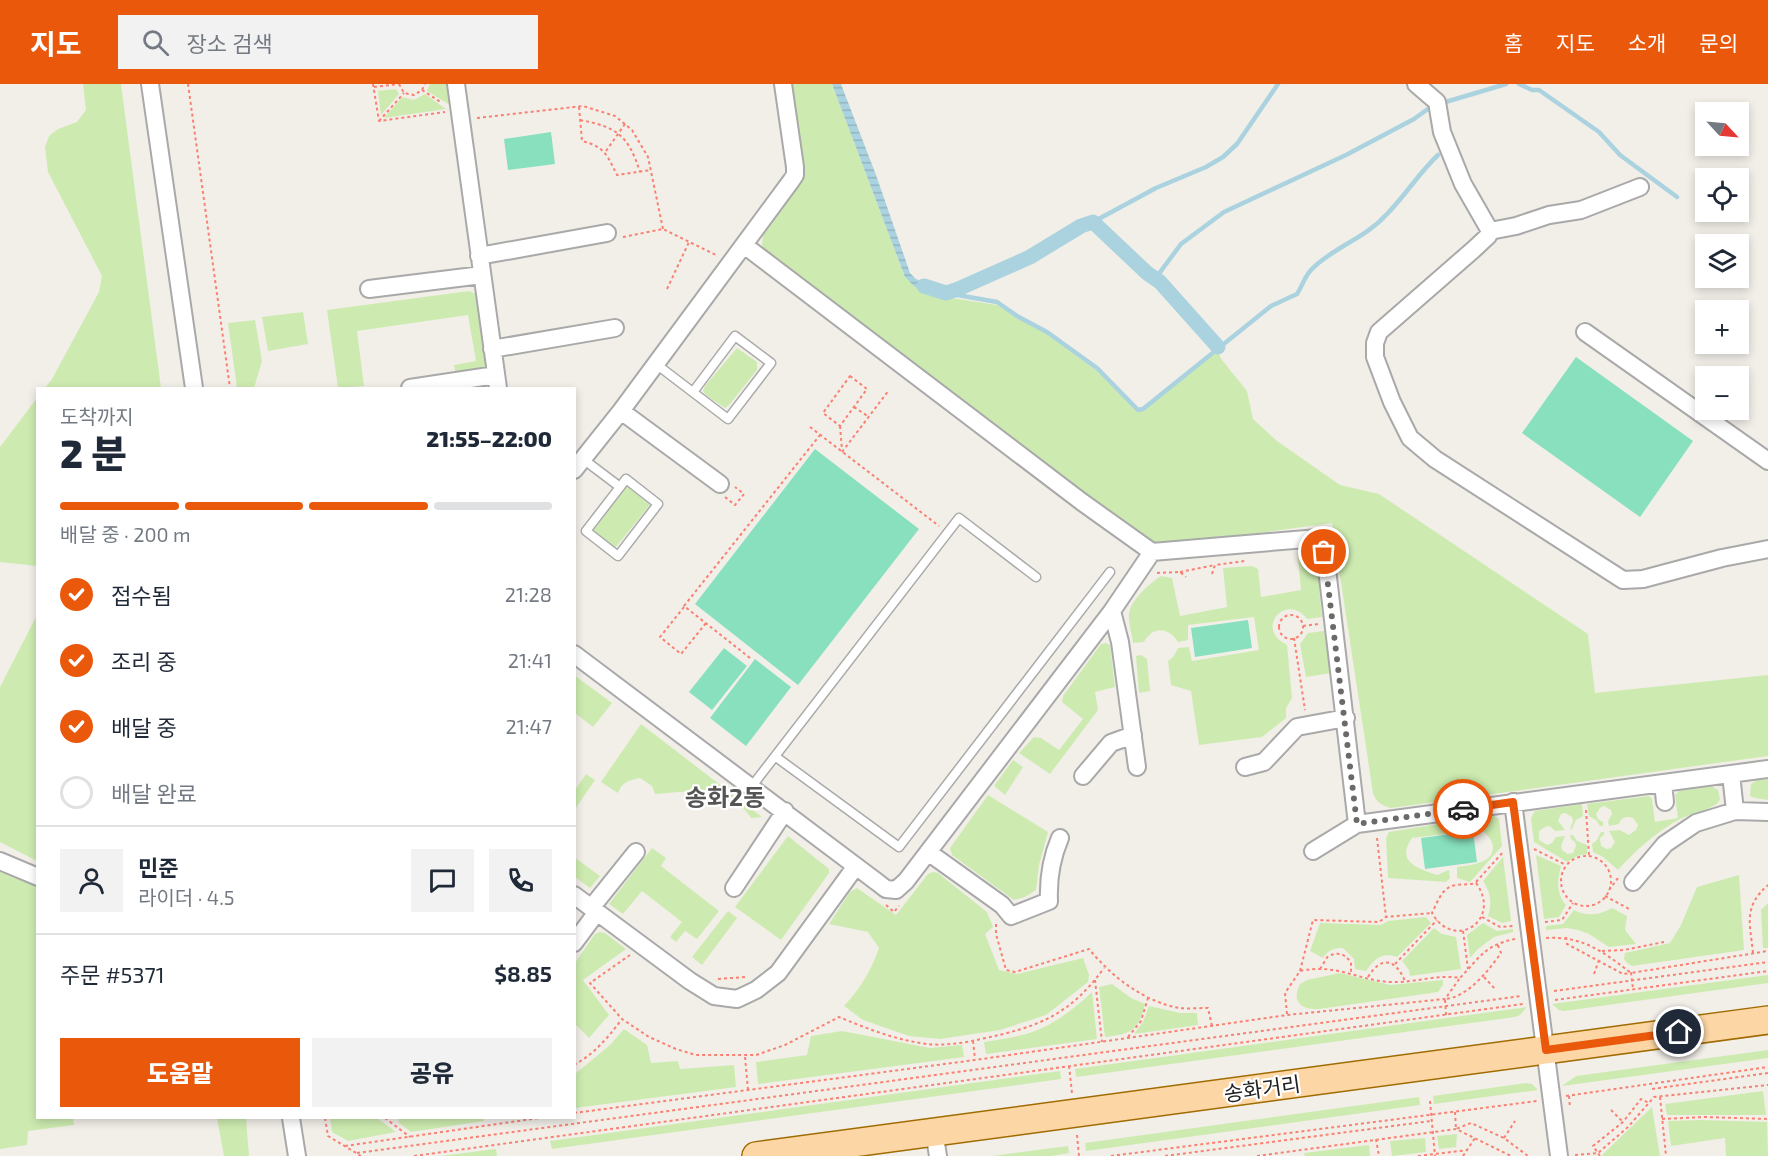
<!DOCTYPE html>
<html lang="ko">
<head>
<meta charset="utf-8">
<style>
  :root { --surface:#fff; --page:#f2f2f3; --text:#1f2937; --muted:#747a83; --line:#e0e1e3; --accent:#ea580c }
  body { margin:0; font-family:"Exo 2","Noto Sans KR",sans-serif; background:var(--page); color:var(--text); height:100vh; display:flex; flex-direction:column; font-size:22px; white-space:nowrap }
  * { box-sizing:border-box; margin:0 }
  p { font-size:20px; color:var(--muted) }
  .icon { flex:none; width:33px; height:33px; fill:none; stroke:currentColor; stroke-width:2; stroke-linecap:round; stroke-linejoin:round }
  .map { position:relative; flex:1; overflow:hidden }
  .drawer { position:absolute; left:36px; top:303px; width:540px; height:732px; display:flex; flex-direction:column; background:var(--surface); border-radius:0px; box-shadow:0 3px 9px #0003 }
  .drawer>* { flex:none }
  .needle { width:39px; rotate:116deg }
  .buttons { position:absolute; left:1695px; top:18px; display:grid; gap:12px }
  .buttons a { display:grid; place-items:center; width:54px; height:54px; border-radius:0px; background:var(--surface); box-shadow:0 3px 9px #0003; font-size:30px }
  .pin { position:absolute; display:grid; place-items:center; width:51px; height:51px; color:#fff; margin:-26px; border:3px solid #fff; border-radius:50%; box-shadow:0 2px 6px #0007 }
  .courier { position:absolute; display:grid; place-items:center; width:60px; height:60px; margin:-30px; border:4px solid #ea580c; border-radius:50%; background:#fff; color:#222; box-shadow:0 2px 8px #0007 }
  .overview em { font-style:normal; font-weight:800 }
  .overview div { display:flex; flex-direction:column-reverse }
  .overview { display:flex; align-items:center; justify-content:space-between; height:102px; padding:0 24px }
  h1 { font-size:39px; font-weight:800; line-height:45px }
  .bar { display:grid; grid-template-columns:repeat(4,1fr); gap:9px 6px; align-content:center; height:72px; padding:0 24px }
  .bar i { height:8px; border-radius:4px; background:var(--line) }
  .bar .current { background:var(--accent) }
  .bar p { grid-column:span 4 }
  .line { display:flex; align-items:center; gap:15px; padding:0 24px; border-top:2px solid var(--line) }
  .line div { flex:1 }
  .round { display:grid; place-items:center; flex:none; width:63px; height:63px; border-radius:0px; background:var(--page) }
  ol { padding:0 24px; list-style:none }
  li { display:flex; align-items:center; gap:18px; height:66px }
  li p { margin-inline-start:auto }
  li .icon { padding:6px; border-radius:50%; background:var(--accent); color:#fff; stroke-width:4 }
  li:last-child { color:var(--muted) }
  li i { width:33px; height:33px; border:3px solid var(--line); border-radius:50% }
  .cta { display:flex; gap:12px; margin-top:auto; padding:12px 24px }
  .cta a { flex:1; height:69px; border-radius:0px; background:var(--accent); color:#fff; font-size:24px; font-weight:800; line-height:69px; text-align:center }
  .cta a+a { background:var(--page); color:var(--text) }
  header { display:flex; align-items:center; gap:36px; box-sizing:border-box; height:84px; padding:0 30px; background:var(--accent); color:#fff }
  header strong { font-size:28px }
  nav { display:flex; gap:33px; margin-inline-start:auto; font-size:21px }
  .search { width:420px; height:54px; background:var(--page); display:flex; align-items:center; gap:15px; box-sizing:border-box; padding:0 21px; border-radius:0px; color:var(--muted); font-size:22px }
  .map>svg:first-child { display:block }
  .grass { fill:#cdebb0 }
  .pitch { fill:#88e0be }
  .water { fill:url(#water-rules) }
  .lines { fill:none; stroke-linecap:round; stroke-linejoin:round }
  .stream { stroke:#aad3df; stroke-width:4.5 }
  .canal { stroke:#aad3df; stroke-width:15 }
  .lane-casing { stroke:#a9a9a9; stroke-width:11 }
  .street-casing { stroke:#a9a9a9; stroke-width:20 }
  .primary-casing { stroke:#a06b00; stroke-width:30 }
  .path { stroke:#fa8072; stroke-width:2; stroke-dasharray:3 3; stroke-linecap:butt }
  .lane { stroke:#fff; stroke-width:8 }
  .street { stroke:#fff; stroke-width:16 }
  .primary { stroke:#fcd6a4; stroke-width:27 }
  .done { stroke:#6b6a68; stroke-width:6; stroke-dasharray:0 10.8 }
  .route { stroke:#ea580c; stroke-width:8 }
  .labels { text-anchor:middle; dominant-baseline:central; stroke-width:4.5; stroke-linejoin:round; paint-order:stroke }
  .street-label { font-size:21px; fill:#222; stroke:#fff }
  .quarter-label { font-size:24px; font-weight:bold; fill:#555; stroke:#fff }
</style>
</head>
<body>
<header>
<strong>지도</strong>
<div class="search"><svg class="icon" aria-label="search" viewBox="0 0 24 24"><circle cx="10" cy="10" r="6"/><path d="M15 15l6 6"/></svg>장소 검색</div>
<nav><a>홈</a><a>지도</a><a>소개</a><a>문의</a></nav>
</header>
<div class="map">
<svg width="1768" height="1072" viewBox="0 0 1768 1072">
  <defs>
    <pattern id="water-rules" width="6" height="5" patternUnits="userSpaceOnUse" patternTransform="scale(1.5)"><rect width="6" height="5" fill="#aad3df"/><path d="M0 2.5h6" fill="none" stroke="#92b5bf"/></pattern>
  </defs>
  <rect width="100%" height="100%" fill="#f2efe9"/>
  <path class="grass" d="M83,0H121L161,304H45L52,295L99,208L102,192L48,88L45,63L49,52L58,45L77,38L86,26Z
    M430,0H447L450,21L427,7Z
    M792,0H832L905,193L916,203L952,214L997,221L1046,249L1096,286L1138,328L1143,327L1217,266L1222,276L1247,307L1253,335L1277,357L1340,401L1379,410L1588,550L1595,609L1768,591V672L1391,724C1381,721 1377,719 1373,709L1332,439L1158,463L1154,461L766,168L762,162L763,149L805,90Z
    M396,5L399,10L381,31L378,7Z
    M425,10L446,25L384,34L402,13L414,16Z
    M469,207L476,210L486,284L480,289L456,292L454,281L476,277L468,231L357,247L364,302L338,304L327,226Z
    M303,228L308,260L268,267L262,233Z
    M255,236L262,277L254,304H237L228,239Z
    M737,264L757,278V286L729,321L725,324L706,311L703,307L705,302Z
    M37,314V482L0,478V363Z
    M627,402L650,421L615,464L593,447Z
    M1310,473L1315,476L1317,483L1322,533L1307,535C1287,508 1253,544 1287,561L1292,614L1286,624V634L1262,653L1199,661L1191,607L1171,601L1168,577L1174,572L1178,564L1189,563L1192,577L1259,566L1254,533L1188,541V556L1178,558C1168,543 1153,542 1144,558L1133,559C1132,550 1128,538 1129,529C1131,516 1150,499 1161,492L1172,494L1180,532L1227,523L1223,484L1252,482L1258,485L1261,513L1301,506L1298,474Z
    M37,531V777L0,758V603Z
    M1324,547L1331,589L1306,593L1300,560L1308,549Z
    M1106,559L1110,561L1115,603L1095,608L1098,626L1050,690L1019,669L1034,653L1041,654L1059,666L1083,635L1062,618L1063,612L1101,560Z
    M1141,571L1147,575L1150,607L1139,609L1136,572Z
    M574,591L612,619L593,643L575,629Z
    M641,640L762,733L751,734C745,725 733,712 722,708C709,704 671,709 655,710L652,702L640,694C629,696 622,698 618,709L601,698Z
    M1013,676L1023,683L1005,711L994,702Z
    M586,690L595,696L575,725V706Z
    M1768,695V716L1755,714L1750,712L1751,700L1757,696Z
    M1711,702L1718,706L1720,715L1718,719C1707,727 1692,729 1680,735C1656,748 1636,766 1618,786L1603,773L1593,768L1592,760L1597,756L1601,748H1604V751L1600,754L1601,762L1607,765L1611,764L1615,758L1609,747L1620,746L1629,751L1636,746L1638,741L1633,734C1627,732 1621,733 1619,740L1609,742L1608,737L1612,730L1611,726L1604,722L1600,724L1596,730L1598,735L1603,738V742H1600L1596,736L1589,732L1587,720L1649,712L1652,715L1655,738L1678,734L1675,711L1679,707Z
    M988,711L1048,748L1039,781L1036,806L1025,813L1014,816L952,771L950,764Z
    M1582,720L1583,732L1576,736L1572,745L1570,746L1573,737L1572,733L1565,729L1561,730L1558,737L1565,746L1555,747L1551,743L1547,742L1539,747V756L1547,761L1552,759L1556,753L1565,752L1561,762L1562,766L1568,770L1573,769L1576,762L1575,758L1571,755L1570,751H1573L1577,757L1587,761V770L1577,772L1567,778L1534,758L1531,734L1535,727Z
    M1494,732L1499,735L1502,762L1470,798L1457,794V783C1464,782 1474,781 1481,778C1500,771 1494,753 1479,745L1448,749L1447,739Z
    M1444,739L1445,750L1412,754C1395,778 1419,785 1437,791L1449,786L1450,794L1446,798L1388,794L1386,754L1389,748Z
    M788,752L829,785V789L781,856L735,823Z
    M652,764L666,774L661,782L719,827L697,855L685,847L676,858L670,853L682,838L642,807L623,830L609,820Z
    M1536,771L1561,782C1557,797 1556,809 1566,821L1559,833L1544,835Z
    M574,773L600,792L590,804L575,793Z
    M1503,773L1511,837L1502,839L1488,832C1492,819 1491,809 1483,797Z
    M0,784L37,800L38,1034H73L74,1041L28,1047L27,1061L0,1065Z
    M933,788L938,789L987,828L993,843L985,850L999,886L1017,890L1083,874L1089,891L1088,898L1046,931L1000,946L940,955L909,952L863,936L844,922C860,905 871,887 879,864L868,848L829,840L850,808L857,804L896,831L928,790Z
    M1739,791L1744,866L1632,882L1627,879L1624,875L1625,869L1670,859L1681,841L1697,803Z
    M1768,819V864H1763L1761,826Z
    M1612,824L1627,832L1625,846L1636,860L1609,863L1589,850L1578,846L1567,844L1546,846V842L1563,840L1574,826C1588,833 1599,831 1612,824Z
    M728,827L737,834L702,881L692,873Z
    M1426,833L1431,839L1397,873C1381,868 1375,875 1366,887L1355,885L1354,875L1343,864C1334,864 1328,866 1323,874L1310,867L1320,839L1381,841L1388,837Z
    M1483,839L1497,847L1513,845V848L1494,853L1478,865L1470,874L1467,851Z
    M1434,844L1442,850L1456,853L1461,885L1410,892L1409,886L1402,877Z
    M600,848L605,849L626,865L583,896L609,931L589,954L575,940V879L595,850Z
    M1340,889L1390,901L1443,896V901L1438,908L1319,925C1301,926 1291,918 1300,900L1307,896Z
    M1768,891V899L1564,927L1559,926L1552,920Z
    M1112,900L1131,914L1145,920C1138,948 1130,950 1105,953L1099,903Z
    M1092,908L1097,955L986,970L984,958C998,956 1012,954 1026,950C1051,943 1073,926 1092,908Z
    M1149,922L1180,929H1197L1198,941L1134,950L1143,938Z
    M1527,923L1520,931L1515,933L1076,993L1075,985Z
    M624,945L647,961L651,979L678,977L680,985L734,981L736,1003L575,1024V990L610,961Z
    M842,947L930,964L962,961L964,973L758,1000L756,978L807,971L811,952Z
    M1768,966V974L1562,1002L1576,992Z
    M1060,987L1061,995L552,1065L550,1057Z
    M1526,999L1532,1000L1538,1006L1434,1020L1433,1012Z
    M1763,1007L1766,1031H1667L1665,1020Z
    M1419,1013L1420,1021L1086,1067L1085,1059Z
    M1652,1023L1660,1072H1603L1602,1071Z
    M217,1034H246L249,1072H224Z
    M330,1034H377L396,1048L348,1057L332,1048Z
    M398,1034H483L484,1037L411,1048L399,1039Z
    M1700,1036L1767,1038L1768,1072H1726L1725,1054L1671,1062L1668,1037Z
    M1457,1050L1456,1063L1439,1065L1437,1052Z
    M1425,1054L1426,1068L1392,1072L1390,1057Z
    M1369,1061L1370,1072H1305L1304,1069Z
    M1068,1062L1069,1069L1051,1072H992Z
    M496,1065L497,1072H441L495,1065Z"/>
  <path class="pitch" d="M551,48L555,80L508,86L504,55Z
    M1576,273L1693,357L1640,433L1522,349Z
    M815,365L919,445L798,601L695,520Z
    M1248,536L1252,564L1195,573L1191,544Z
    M724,564L747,582L712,626L689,608Z
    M755,575L791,603L746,662L710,634Z
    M1473,747L1477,778L1425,785L1421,754Z"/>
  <path class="water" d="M832,0H841L876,91L910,189L916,195L944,206V211L915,203L905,193Z"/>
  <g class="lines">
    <path class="stream" d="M1519,0L1532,6H1539L1599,48L1620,71L1677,113
      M1093,138L1156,104L1206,83L1223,73L1237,60L1278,0
      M1155,195L1181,160L1224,128L1346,71L1414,35L1432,22L1506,0
      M946,209L997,218L1017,232L1047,248L1097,284L1138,326L1143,325L1271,222L1297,210C1303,201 1305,190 1314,183C1335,163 1365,154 1386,131C1405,112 1418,90 1438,71"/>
    <path class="canal" d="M924,202L946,209L958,205L1030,173L1081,142L1093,138L1147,189L1160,198L1218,263"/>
    <defs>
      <path id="lane" d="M656,280L728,335L771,279L735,252L693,308
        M583,375L620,403L626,395L658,420L618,472L586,447L620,403
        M776,673L899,763L1110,488
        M752,702L959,434L1036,493"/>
      <path id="street" d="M150,0L194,304
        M456,0L498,304
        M1416,0L1437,18L1442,48L1463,100L1490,147L1488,152L1473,166L1379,248L1375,259V273L1392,318L1410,354L1435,375L1623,496L1643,495L1722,474L1768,465
        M1490,147L1516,142L1549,131L1581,126L1640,103
        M744,161L1082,418L1152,468L1318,454L1325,468L1357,740L1768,685
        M479,172L607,149
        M369,205L482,191
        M1585,248L1768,377
        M492,265L615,244
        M410,304L496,291
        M621,327L720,400
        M574,386L621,327L791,97L795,91V83L783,0
        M1112,527L1120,558L1137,683
        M574,570L877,798L886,805L896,806L906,797L1112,527L1152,468
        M1245,683L1264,678L1297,643L1346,634
        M1731,690L1735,727
        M1083,692L1111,659L1133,651
        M1663,699L1665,718
        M1513,718L1559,1072
        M1313,767L1357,740
        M928,768L1002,821L1011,832L1049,817C1048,794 1051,775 1060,754
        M0,777L38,793
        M1633,798L1665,760L1696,739L1735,727L1768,728
        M734,804L785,727
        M574,811L690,897L714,912L737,915L756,906L778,889L856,782
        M591,824L636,768
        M574,859L597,828
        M291,1034L297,1072
        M934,1047L938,1072"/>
      <path id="primary" d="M756,1072L1768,936"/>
    </defs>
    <use href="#lane" class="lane-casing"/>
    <use href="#street" class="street-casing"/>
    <use href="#primary" class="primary-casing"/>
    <path class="path" d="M188,0L230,304
      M373,0L379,37L445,28
      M399,0L404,9L414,11L422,6L425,0
      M374,3L398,0
      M422,6L442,19
      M579,23L582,57C605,63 607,71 617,91L651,86
      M477,34L583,22L615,32L632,46L648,73L663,145
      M580,36C617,43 628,51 640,88
      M379,37L404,9
      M606,67L625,40
      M623,153L663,145L718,172
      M667,205L689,158
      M850,292L867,305L840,342L823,329Z
      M854,323L869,333
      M840,342L842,366
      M810,343L939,442
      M842,368L889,306
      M725,413L735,421L744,410L735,403
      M1180,488L1215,481
      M1157,489L1180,488L1186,493
      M1212,490L1215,481L1245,477
      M684,523L660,553L681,570L706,539
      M1279 543a12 12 0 1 1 24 0a12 12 0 1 1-24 0Z
      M1303,542L1318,540
      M1294,554L1305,626
      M750,574L684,522L820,351
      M1586,726L1589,771
      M1377,754L1386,833
      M1534,765L1566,781
      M1561 797a25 25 0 1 1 50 0a25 25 0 1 1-50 0Z
      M1476,798L1504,767
      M1476,799C1503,836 1454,868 1432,829C1438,817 1442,803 1456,801C1463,800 1469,801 1476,799Z
      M1609,806L1618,794
      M1605,812L1631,826
      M886,821L894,828L899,822
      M1482,833L1500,843L1513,842
      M1545,838L1562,836L1573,819
      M996,840V850L1006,886L1015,888L1089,865C1112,893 1143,917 1179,924C1188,925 1199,924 1208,924L1212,942
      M1463,847L1468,885
      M1566,853L1567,860L1623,890L1631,889L1633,905
      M1546,854C1583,852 1602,867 1631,889L1768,867
      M1602,867L1624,866L1664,858
      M1753,869C1750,839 1743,823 1768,801
      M630,871L590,899L622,935L649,953L676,965L696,971H756L785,961L839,933C868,945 896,956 927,960C944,962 964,959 981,955C1038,943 1069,932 1104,884
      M1395,880L1437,836
      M1320,885L1328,872C1339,868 1343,869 1351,878V889
      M1300,887L1313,836L1379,838L1386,833L1432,829
      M1594,890L1599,876
      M1368,893C1381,872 1395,874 1405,897
      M1484,893L1496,906
      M718,895L745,893
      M1095,896L1102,958
      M1554,907L1768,878
      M1555,916L1768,887
      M1287,930L1285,909L1300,887C1337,879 1359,897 1391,898C1415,899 1437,890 1460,894C1480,873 1485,861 1515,855
      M1446,931L1445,915C1467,914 1489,886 1501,869L1497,859
      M1128,953L1141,937L1148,914
      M973,957L975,975
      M745,973L748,1006
      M574,981C594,970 608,954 621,936
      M1069,982L1072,1009
      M1652,1005L1768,989
      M1566,1012L1768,983
      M1569,1012L1570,1024
      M1660,1013L1666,1072
      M1430,1017L1435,1072
      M1611,1026L1623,1038
      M1455,1028L1456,1045L1471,1039L1504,1054L1528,1072
      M574,1029L975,976L1287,931L1445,915L1460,894
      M325,1034L328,1052L361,1072
      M385,1034L410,1053
      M1662,1035L1704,1033L1768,1035
      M1077,1051L1079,1072
      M1504,1054L1515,1037
      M1376,1055L1379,1072
      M345,1062L539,1034
      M357,1069L1521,912
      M1575,1071L1598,1069L1628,1043L1654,1013L1768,1001
      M414,1072L1523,920
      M1111,1072L1537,1017
      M1165,1072L1431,1037
      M1257,1072L1456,1045L1511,1072
      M1418,1072L1468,1066
      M1463,1072L1475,1054
      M1600,1072L1593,1062L1623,1038L1641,1015L1649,1019"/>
    <use href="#lane" class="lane"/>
    <use href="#street" class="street"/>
    <use href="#primary" class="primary"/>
  </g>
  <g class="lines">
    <path class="done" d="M1324,468L1357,740L1463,725"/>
    <path class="route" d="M1463,725L1513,718L1546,966L1679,948"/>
  </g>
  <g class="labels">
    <g class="street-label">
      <text transform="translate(1262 1004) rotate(-8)">송화거리</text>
    </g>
    <g class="quarter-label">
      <text x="725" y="712">송화2동</text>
    </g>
  </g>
</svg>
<div class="buttons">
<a><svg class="needle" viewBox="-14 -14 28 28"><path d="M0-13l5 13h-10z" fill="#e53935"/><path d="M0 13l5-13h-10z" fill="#747a83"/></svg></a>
<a><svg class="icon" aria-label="locate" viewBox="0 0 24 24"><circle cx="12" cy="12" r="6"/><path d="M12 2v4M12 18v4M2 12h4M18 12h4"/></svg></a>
<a><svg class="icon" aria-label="layers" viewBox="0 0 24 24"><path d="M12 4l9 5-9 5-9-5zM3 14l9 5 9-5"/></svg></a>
<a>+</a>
<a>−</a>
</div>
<div class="pin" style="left:1324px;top:468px;background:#ea580c"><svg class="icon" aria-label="bag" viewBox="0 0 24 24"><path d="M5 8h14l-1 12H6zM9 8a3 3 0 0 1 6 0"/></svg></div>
<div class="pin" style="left:1679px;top:948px;background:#1f2937"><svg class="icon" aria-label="home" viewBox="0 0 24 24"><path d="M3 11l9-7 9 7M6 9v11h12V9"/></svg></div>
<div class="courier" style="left:1463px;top:725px"><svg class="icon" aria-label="car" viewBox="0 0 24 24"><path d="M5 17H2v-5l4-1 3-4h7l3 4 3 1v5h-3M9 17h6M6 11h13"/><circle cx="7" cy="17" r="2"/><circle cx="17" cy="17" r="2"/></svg></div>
<section class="drawer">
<div class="overview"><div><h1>2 분</h1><p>도착까지</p></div><em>21:55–22:00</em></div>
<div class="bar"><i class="current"></i><i class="current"></i><i class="current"></i><i></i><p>배달 중 · 200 m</p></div>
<ol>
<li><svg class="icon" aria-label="check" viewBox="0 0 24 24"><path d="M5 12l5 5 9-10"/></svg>접수됨<p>21:28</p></li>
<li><svg class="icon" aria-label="check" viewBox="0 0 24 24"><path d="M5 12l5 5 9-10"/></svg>조리 중<p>21:41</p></li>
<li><svg class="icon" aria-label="check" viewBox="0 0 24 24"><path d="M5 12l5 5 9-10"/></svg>배달 중<p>21:47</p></li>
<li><i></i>배달 완료</li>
</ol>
<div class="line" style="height:108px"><a class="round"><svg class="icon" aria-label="person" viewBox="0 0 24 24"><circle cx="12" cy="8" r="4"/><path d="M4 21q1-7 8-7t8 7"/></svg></a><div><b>민준</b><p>라이더 · 4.5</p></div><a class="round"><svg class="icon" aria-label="chat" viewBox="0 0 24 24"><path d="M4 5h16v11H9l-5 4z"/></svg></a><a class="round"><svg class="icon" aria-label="phone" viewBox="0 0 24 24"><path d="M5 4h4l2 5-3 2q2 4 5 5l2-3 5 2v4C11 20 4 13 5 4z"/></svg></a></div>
<div class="line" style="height:78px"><div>주문 #5371</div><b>$8.85</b></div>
<div class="cta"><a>도움말</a><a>공유</a></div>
</section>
</div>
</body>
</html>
